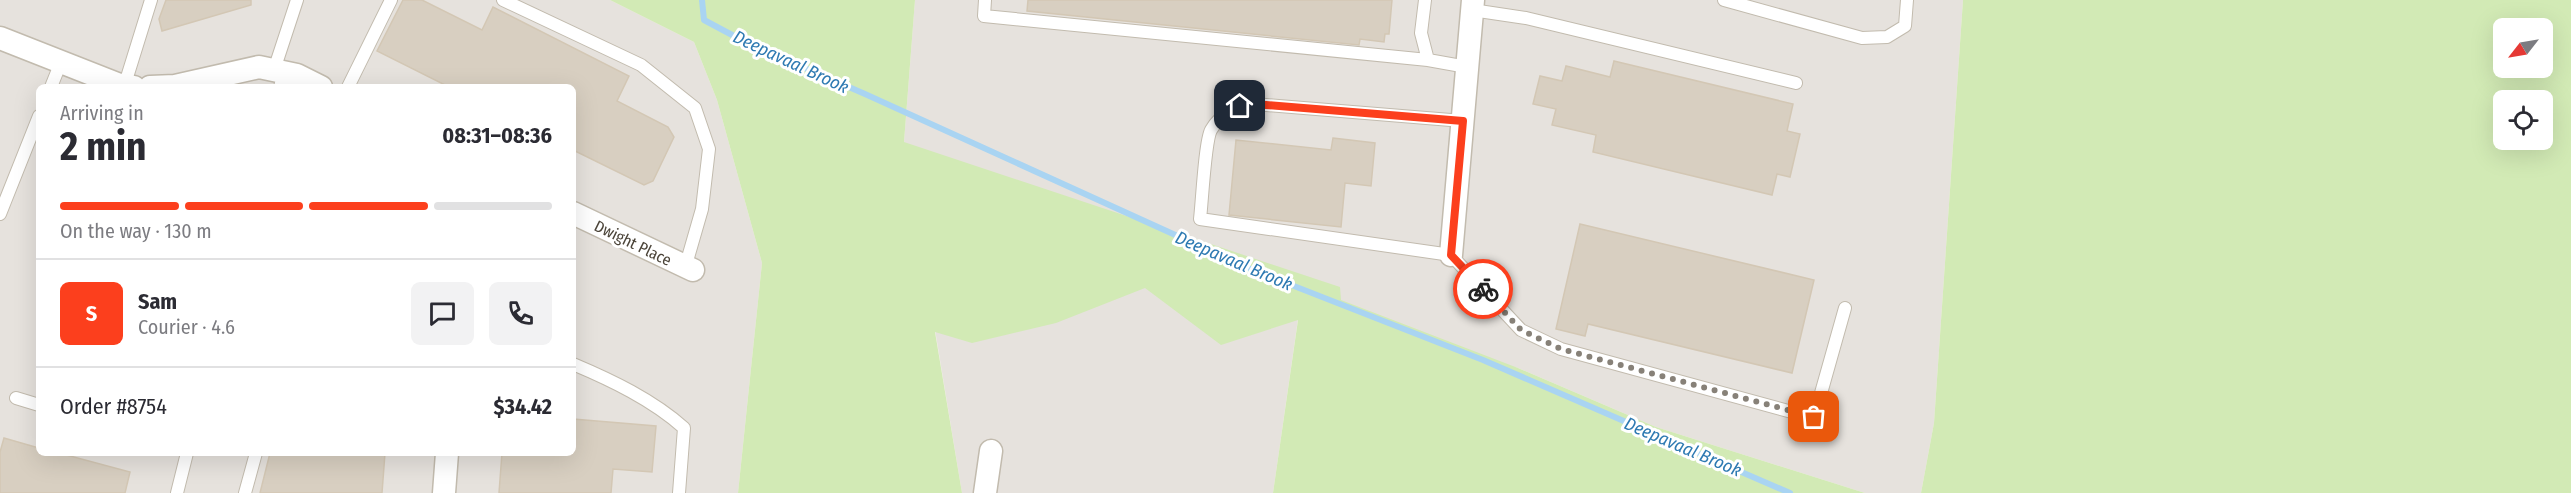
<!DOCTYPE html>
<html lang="en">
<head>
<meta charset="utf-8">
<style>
  :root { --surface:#fff; --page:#f2f2f3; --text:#2b2b33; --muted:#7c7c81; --line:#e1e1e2; --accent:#fc3f1d }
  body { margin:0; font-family:"Fira Sans Condensed",sans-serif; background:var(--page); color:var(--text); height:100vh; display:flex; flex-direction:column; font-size:22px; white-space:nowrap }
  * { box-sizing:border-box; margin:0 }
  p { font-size:20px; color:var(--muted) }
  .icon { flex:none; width:33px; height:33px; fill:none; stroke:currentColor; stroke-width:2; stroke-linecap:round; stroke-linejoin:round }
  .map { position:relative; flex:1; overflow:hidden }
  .panel { position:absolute; left:36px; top:84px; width:540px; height:372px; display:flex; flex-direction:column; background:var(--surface); border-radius:9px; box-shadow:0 6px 24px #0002 }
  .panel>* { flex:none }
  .needle { width:39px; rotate:239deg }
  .fabs { position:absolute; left:2493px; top:18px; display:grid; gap:12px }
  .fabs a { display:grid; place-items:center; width:60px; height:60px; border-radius:9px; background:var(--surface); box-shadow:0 6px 24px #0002; font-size:30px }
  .pin { position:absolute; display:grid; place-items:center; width:51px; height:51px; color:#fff; margin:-26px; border-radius:12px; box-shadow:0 3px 9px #0006 }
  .courier { position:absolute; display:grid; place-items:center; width:60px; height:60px; margin:-30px; border:4px solid #fc3f1d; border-radius:50%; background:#fff; color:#222; box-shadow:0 2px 8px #0007 }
  .summary em { font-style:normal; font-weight:700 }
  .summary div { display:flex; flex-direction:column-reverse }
  .summary { display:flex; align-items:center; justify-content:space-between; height:102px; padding:0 24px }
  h1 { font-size:39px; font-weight:700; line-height:45px }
  .bar { display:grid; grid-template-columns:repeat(4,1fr); gap:9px 6px; align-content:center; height:72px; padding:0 24px }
  .bar i { height:8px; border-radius:4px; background:var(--line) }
  .bar .current { background:var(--accent) }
  .bar p { grid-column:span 4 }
  .line { display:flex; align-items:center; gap:15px; padding:0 24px; border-top:2px solid var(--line) }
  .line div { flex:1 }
  .round { display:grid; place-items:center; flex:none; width:63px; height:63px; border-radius:9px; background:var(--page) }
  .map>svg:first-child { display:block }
  .industrial { fill:#e6e2dd; fill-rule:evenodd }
  .green { fill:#d2eab5; fill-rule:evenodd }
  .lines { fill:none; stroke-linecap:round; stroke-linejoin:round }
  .stream { stroke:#a9d4f2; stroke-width:6 }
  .building { fill:#d8cfc1; stroke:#d3c7b4; stroke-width:1.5 }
  .service-casing { stroke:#c2bbae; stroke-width:14 }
  .minor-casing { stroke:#c2bbae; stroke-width:25 }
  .service { stroke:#fff; stroke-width:12 }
  .minor { stroke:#fff; stroke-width:22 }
  .done { stroke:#878178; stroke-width:6; stroke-dasharray:0 10.8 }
  .route { stroke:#fc3f1d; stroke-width:8 }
  .labels { text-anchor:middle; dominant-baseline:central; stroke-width:6; stroke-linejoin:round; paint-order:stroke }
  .street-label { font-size:16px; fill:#4b4439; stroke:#fff }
  .water-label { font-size:18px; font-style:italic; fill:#2e7ab2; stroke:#fff }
</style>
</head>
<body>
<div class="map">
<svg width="2571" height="493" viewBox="0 0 2571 493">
  <rect width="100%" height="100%" fill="#f6f3ec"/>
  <path class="industrial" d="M0,0H610L694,42L717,100L762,263L738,493H0ZM39,87H573V453H39Z
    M915,0H1963L1934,423L1921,493H1865L1656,427L1518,368L1298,319L1273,493H962L904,142Z"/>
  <path class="green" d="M610,0H915L904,142L1340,287L1341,300L1518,368L1656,427L1865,493H1273L1298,320L1221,345L1145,288L1056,323L972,343L935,332L962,493H738L762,263L717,100L694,42Z
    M1963,0H2571V493H1921L1934,423ZM2542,28V68H2504V28ZM2542,100V140H2504V100Z"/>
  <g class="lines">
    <path class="stream" d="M702,0L704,20L749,44L865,94L1248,268L1483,360L1790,493"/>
  </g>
  <path class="building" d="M166,0H251V5L162,31L159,19Z
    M403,0H422L482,30L493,7L629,76L617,101L668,127L674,137L653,181L644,185L573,150V87H449L377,51Z
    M1028,0H1392L1389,34H1385L1384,42L1360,39L1359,45L1027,11Z
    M1614,61L1793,104L1787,131L1800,134L1790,177L1777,174L1772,195L1593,152L1596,135L1552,125L1556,109L1533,104L1540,76L1562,81L1566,66L1610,77Z
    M1333,138L1375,143L1371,186L1345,183L1341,227L1229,215L1236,140L1331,150Z
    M1580,224L1814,280L1792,373L1588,324L1585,336L1556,329Z
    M573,419L656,426L652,472L613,469L611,493H499L502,453H573Z
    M4,438L39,448V453H59L130,472L125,493H0V452Z
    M270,453H385L382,493H260Z"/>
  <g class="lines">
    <defs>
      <path id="service" d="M503,0L641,65L695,108L709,149L702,209L685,268
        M985,0L984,16L1428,60L1467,67
        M1425,0L1421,33L1428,60
        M1724,0L1862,38L1887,37L1905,26L1907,0
        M1472,10L1526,18L1796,83
        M274,70L297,0
        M51,87L61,62
        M124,87L151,0
        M280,87L284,72
        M348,87L391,0
        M1463,121L1254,104C1236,107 1221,113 1211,130C1205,141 1202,203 1200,219L1451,255L1521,330L1561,349L1814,418L1845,308
        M0,214L39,116
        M573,364C611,380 653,400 684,428L679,493
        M16,398L39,405
        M177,493L187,453
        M245,493L256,453"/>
      <path id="minor" d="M0,38L117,84L134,87
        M150,87L175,86L259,67L297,75L321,87
        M573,213L693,270
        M1451,255L1473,0
        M444,493L447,453
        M985,493L991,451"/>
    </defs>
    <use href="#service" class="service-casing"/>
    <use href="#minor" class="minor-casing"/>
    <use href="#service" class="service"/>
    <use href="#minor" class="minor"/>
  </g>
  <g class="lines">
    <path class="done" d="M1483,289L1521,330L1561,349L1814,417"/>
    <path class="route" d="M1240,106L1254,104L1463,121L1451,255L1483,289"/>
  </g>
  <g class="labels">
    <g class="street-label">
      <text transform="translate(633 243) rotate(26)">Dwight Place</text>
    </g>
    <g class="water-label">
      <text transform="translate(791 62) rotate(25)">Deepavaal Brook</text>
      <text transform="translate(1234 261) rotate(23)">Deepavaal Brook</text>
      <text transform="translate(1683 447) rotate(23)">Deepavaal Brook</text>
    </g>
  </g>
</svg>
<div class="fabs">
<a><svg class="needle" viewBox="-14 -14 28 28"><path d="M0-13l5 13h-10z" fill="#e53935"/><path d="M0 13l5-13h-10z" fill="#7c7c81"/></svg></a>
<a><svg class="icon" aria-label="locate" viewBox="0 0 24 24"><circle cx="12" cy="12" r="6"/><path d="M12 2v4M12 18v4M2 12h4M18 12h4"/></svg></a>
</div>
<div class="pin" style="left:1814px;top:417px;background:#ea580c"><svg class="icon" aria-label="bag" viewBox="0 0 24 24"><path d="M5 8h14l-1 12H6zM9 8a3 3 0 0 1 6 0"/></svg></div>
<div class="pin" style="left:1240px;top:106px;background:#1f2937"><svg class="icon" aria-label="home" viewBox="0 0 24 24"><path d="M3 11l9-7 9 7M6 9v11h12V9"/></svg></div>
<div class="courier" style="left:1483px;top:289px"><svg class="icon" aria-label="bike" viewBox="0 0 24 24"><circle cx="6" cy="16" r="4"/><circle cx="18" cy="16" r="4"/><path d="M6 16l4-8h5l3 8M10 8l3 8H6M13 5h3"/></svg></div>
<section class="panel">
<div class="summary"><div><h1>2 min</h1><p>Arriving in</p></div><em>08:31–08:36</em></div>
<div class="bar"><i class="current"></i><i class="current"></i><i class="current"></i><i></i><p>On the way · 130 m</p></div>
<div class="line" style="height:108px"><b class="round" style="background:var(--accent);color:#fff">S</b><div><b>Sam</b><p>Courier · 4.6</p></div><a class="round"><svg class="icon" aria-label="chat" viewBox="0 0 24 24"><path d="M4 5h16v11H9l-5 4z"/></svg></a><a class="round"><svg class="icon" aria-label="phone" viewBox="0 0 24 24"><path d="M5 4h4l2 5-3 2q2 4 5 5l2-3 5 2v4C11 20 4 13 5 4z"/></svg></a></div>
<div class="line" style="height:78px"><div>Order #8754</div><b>$34.42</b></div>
</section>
</div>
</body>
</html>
